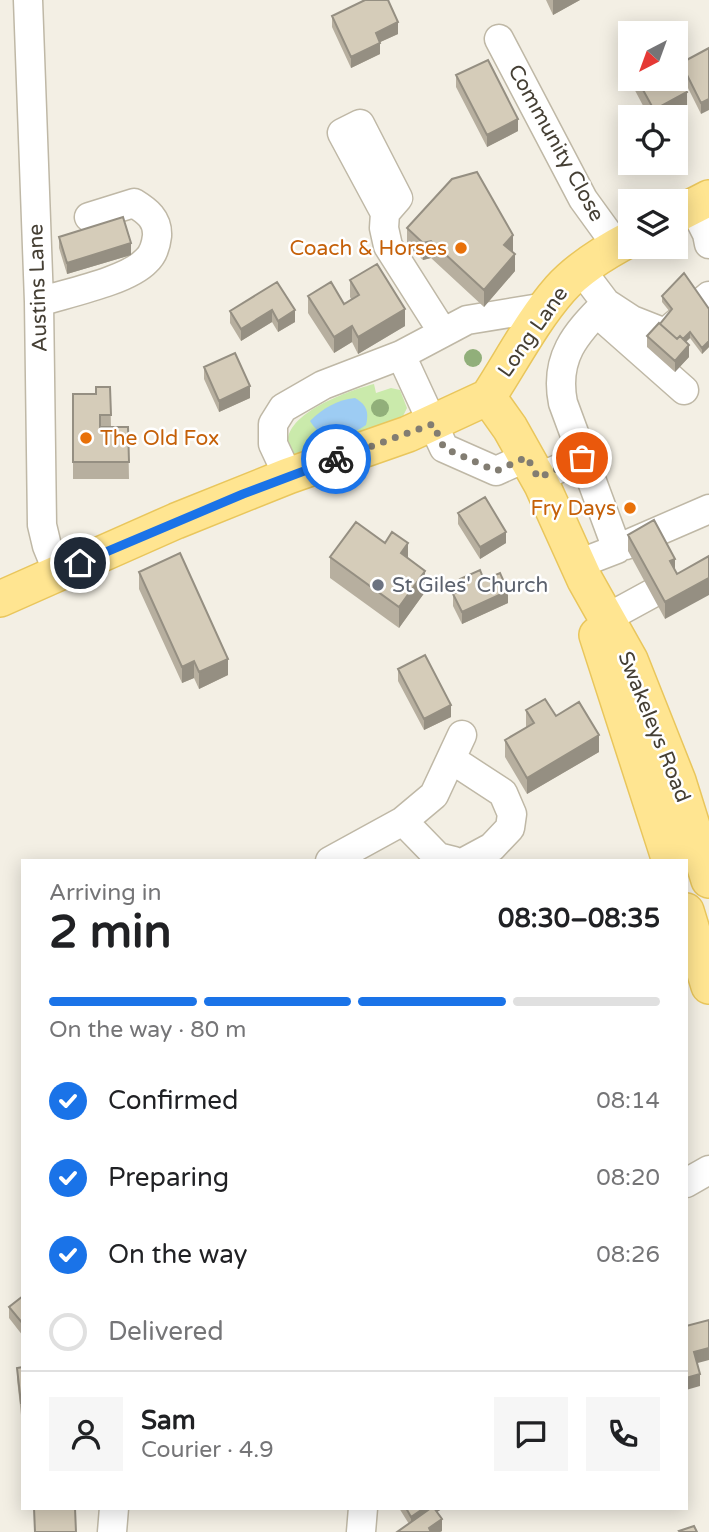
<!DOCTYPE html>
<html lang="en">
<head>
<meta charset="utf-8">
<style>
  :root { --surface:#fff; --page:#f6f6f6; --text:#202124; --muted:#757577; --line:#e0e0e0; --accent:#1a73e8 }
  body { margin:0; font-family:"Varela Round",sans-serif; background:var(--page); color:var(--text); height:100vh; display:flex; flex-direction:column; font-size:26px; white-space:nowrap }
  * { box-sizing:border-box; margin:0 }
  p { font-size:23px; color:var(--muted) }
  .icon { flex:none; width:38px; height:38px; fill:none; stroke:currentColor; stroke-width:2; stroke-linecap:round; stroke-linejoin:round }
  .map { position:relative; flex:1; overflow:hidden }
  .details { position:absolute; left:21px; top:859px; width:667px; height:651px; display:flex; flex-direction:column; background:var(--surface); border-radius:0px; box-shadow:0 4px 18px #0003 }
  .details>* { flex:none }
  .needle { width:46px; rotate:221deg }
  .tools { position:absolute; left:618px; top:21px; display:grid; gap:14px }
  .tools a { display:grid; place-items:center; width:70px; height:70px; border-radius:0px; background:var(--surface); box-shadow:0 4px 18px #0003; font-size:35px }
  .pin { position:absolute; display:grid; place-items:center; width:60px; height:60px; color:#fff; margin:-30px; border:4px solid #fff; border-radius:50%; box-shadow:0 2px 7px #0007 }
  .courier { position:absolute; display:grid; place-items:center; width:70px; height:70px; margin:-35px; border:5px solid #1a73e8; border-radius:50%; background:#fff; color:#222; box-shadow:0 2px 9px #0007 }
  .overview em { font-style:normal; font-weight:700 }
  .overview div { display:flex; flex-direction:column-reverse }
  .overview { display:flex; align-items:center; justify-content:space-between; height:119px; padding:0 28px }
  h1 { font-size:46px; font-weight:700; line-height:52px }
  .bar { display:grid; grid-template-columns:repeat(4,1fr); gap:10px 7px; align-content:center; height:84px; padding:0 28px }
  .bar i { height:9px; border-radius:5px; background:var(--line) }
  .bar .current { background:var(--accent) }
  .bar p { grid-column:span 4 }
  .line { display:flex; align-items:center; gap:18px; padding:0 28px; border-top:2px solid var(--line) }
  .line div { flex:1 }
  .round { display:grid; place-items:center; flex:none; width:74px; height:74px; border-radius:0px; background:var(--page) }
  ol { padding:0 28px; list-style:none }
  li { display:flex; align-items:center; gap:21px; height:77px }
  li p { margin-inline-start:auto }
  li .icon { padding:7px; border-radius:50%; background:var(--accent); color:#fff; stroke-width:4 }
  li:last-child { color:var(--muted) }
  li i { width:38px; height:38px; border:4px solid var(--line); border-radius:50% }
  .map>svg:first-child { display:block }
  .green { fill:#caeaab }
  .water { fill:#9dccf3 }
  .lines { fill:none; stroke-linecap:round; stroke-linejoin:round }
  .minor-casing { stroke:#bfb8a6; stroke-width:31 }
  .major-casing { stroke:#e9c65c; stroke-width:38 }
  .minor { stroke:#fff; stroke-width:28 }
  .major { stroke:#ffe591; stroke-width:35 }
  .tree { fill:#91af7a }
  .wall { fill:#b7af9f }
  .shaded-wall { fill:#958f82 }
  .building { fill:#d5ccb9; stroke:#958f82; stroke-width:2 }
  .done { stroke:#827d72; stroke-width:7; stroke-dasharray:0 12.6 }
  .route { stroke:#1a73e8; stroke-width:9 }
  .food-dot { fill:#e8710a; stroke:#fff; stroke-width:2.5 }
  .worship-dot { fill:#6b7280; stroke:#fff; stroke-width:2.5 }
  .labels { text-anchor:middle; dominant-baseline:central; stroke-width:5; stroke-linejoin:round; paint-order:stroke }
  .street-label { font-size:21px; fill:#453f34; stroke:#fff }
  .food-label { font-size:21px; fill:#c56008; stroke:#fff; text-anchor:end }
  .worship-label { font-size:21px; fill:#5b616d; stroke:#fff; text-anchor:start }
</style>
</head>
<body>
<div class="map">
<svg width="709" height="1532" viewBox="0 0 709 1532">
  <rect width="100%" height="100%" fill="#f3efe4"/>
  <path class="green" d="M374,384L376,393L391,388L400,390L407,408L400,422L296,460C294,455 289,450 288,445C283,413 351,390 374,384Z"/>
  <path class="water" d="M355,398C367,405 369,412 366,425C344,439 326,446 310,421C323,408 337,400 355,398Z"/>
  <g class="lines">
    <defs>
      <path id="minor" d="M28,0L39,302L42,525L47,546L58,573
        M499,39L583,199L617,246
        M693,206L707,234L709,244
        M385,213L398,198L360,124L342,133L385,213L384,228L388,246L442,331
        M581,270L606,303L632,320L665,333L709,296
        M39,302C67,293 127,281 146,261C153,255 156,245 157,236C158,219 147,211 134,203L89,217
        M598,314L684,390
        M401,355L444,448L496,471L527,457
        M288,476L273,444V424L283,408L323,385L401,355L467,320L546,307
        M538,478L582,458
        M626,545L709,509
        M578,564L617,549L563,403C554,358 575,334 606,303
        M607,618L651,594
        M451,759L503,793L512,814L510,828L492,847L466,861
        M403,821L438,857L454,861
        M330,861L403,821L434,795L462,735
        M686,1183L709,1170
        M112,1532L114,1508
        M361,1532L363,1508"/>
      <path id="major" d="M676,215L709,198
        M488,397L510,428L542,485L585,580L630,660L678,781L709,880
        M488,397C511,362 532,321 560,289C579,268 605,252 630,239
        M0,599L176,521L288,476L408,434L488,397
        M597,635L670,861
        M686,911L709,986"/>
    </defs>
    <use href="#minor" class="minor-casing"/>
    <use href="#major" class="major-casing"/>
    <use href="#minor" class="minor"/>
    <use href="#major" class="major"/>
  </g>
  <g class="tree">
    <circle cx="473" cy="358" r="9"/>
    <circle cx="380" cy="408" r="9"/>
  </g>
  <path class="wall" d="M546,0H580L553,15Z
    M332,16L398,34L380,42V54L351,68L332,27Z
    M630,40V79H676L687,109L671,117H649L620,62V46Z
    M709,48L701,114L681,74V63Z
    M456,75L518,131L487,147L456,87Z
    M407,228L513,251L515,271L484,307L431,258L423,260L407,245Z
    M59,237L131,255L67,274L59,248Z
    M350,280L405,326L358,354L352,342L334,353L308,313V296L344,304L351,299L350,297Z
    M277,282L295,322L278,332L272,322L241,341L230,323V311Z
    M662,296L709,309V347L702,354L690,338L686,342L689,357L675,372L647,347V336L660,324L670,312L662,302Z
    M204,367L250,398L219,412L204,379Z
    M110,387L111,427H128L129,479H73V394H96Z
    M458,513L506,543L480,559L458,524Z
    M628,535L675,570L677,574L665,619L628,551Z
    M330,557L408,558L425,592L399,628L330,578Z
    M139,572L228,675L199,689L194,678L182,683L139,589Z
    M460,579L484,580L508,603L462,624L453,606V594L460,591Z
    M398,669L451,717L424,730L398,681Z
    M526,710L556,716L599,752L527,794L505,757V740L526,728Z
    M23,1296V1336L9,1318V1307Z
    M23,1367V1415H21L17,1379V1368Z
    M399,1508H442L437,1512L442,1531L440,1532H397L409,1524Z"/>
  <path class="shaded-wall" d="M553,0H580L553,15Z
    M398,22V34L376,44V33Z
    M380,43V54L351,68V57Z
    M687,92V109L671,117H654V110Z
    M709,99V110L701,114V103Z
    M518,119V131L487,147V135Z
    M513,235V251L504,261V245Z
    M431,241V258L423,260V243Z
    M131,243V255L67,274V263Z
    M515,254V271L484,307V290Z
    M405,309V326L358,354V337Z
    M272,310V322L241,341V329Z
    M295,310V322L278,332V321Z
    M352,326V342L334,353V337Z
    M690,332V338L677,350V344Z
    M709,341V347L702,354V348Z
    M689,345V357L675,372V361Z
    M250,386V398L219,412V401Z
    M506,532V543L480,559V547Z
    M408,543V565L401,553Z
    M675,559V575L670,561Z
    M425,571V592L399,628V607Z
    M709,578V595L665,619V602Z
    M508,591V603L462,624V612Z
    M228,659V675L199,689V672Z
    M194,661V678L182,683V667Z
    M451,705V717L424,730V719Z
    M599,735V752L527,794V778Z
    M709,1348V1360L694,1364V1352Z
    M700,1374V1386L686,1390V1378Z
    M424,1508L442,1509L411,1528V1517Z
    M442,1519V1531L440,1532H429V1528Z"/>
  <path class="building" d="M365,0H388L398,22L376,33L380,43L351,57L332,16Z
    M653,29L655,33H644Z
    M630,40V65L620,46Z
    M709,48V99L701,103L681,63Z
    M488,60L518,119L487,135L456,75Z
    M676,71L687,92L654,110L637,79H676Z
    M477,172L513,235L504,245L515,254L484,290L431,241L423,243L407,228L452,179Z
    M123,217L131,243L67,263L59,237Z
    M377,264L405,309L358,337L352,326L334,337L308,296L331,282L344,304L359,295L350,280Z
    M684,273L709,309V341L702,348L690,332L683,339L680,336L677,339L660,324L672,309L662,296Z
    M277,282L295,310L278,321L272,310L241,329L230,311Z
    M659,323L677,339L680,336L689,345L675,361L647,336Z
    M235,353L250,386L219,401L204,367Z
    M96,387H110L111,415H100V427H128L129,462H73V394H96Z
    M485,497L506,532L480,547L458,513Z
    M654,520L675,559L670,561L677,574L709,556V578L665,602L628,535Z
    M356,522L385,543L392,532L408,543L401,553L425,571L399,607L330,557Z
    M180,553L228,659L199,672L194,661L182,667L139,572Z
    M480,570L484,580L500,573L508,591L462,612L453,594L464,589L460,579Z
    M425,655L451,705L424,719L398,669Z
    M545,699L556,716L579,702L599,735L527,778L505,740L534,723L526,710Z
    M23,1296V1324L9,1307Z
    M709,1320V1348L694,1352L700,1374L686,1378V1326Z
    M23,1367V1403H21L17,1368Z
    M34,1508H75L76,1532H35Z
    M406,1508H424L411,1517Z
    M431,1508H434L442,1519L429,1528L431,1532H397Z
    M694,1526L697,1532H680L679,1531Z"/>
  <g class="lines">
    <path class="done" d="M336,459L433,424L444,448L496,471L527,457L538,478L582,458"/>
    <path class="route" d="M80,563L243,494L336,459"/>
  </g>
  <g class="food-dot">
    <circle cx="461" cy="248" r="7"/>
    <circle cx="86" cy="438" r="7"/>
    <circle cx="630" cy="508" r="7"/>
  </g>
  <circle class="worship-dot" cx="378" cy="585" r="7"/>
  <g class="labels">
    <g class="street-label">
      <text transform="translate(556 143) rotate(61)">Community Close</text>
      <text transform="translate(38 288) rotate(-92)">Austins Lane</text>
      <text transform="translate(533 332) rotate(-55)">Long Lane</text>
      <text transform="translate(654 727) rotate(68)">Swakeleys Road</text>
    </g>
    <g class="food-label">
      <text x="447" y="248">Coach &amp; Horses</text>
      <text x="100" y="438" text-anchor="start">The Old Fox</text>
      <text x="616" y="508">Fry Days</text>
    </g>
    <g class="worship-label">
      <text x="392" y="585">St Giles' Church</text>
    </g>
  </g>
</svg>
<div class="tools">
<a><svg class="needle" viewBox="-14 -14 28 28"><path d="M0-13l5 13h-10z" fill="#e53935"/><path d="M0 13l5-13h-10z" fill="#757577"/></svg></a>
<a><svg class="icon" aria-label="locate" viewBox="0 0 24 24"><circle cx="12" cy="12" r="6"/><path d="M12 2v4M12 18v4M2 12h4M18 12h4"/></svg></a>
<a><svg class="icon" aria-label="layers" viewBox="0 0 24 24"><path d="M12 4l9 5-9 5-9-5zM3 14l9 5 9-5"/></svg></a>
</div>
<div class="pin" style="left:582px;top:458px;background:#ea580c"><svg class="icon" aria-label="bag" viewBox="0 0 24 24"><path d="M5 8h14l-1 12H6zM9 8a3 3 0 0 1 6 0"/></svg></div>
<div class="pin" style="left:80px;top:563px;background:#1f2937"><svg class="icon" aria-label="home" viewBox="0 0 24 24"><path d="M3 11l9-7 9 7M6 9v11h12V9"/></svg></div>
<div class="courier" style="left:336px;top:459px"><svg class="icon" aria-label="bike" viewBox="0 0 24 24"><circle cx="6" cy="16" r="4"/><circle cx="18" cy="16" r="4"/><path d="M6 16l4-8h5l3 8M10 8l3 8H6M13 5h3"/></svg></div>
<section class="details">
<div class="overview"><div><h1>2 min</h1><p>Arriving in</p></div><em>08:30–08:35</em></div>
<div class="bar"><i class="current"></i><i class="current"></i><i class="current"></i><i></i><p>On the way · 80 m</p></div>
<ol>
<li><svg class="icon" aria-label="check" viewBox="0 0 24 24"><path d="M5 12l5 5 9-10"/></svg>Confirmed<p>08:14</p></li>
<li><svg class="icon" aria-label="check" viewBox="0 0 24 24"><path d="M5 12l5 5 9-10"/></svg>Preparing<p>08:20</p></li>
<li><svg class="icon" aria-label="check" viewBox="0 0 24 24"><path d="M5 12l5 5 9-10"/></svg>On the way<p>08:26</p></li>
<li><i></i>Delivered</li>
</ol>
<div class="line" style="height:126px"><a class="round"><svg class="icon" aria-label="person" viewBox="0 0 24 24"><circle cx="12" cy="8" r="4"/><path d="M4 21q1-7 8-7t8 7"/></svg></a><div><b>Sam</b><p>Courier · 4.9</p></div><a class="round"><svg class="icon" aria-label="chat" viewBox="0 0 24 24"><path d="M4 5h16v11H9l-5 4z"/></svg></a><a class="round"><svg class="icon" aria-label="phone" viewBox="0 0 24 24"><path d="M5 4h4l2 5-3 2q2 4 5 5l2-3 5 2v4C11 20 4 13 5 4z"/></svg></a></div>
</section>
</div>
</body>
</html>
